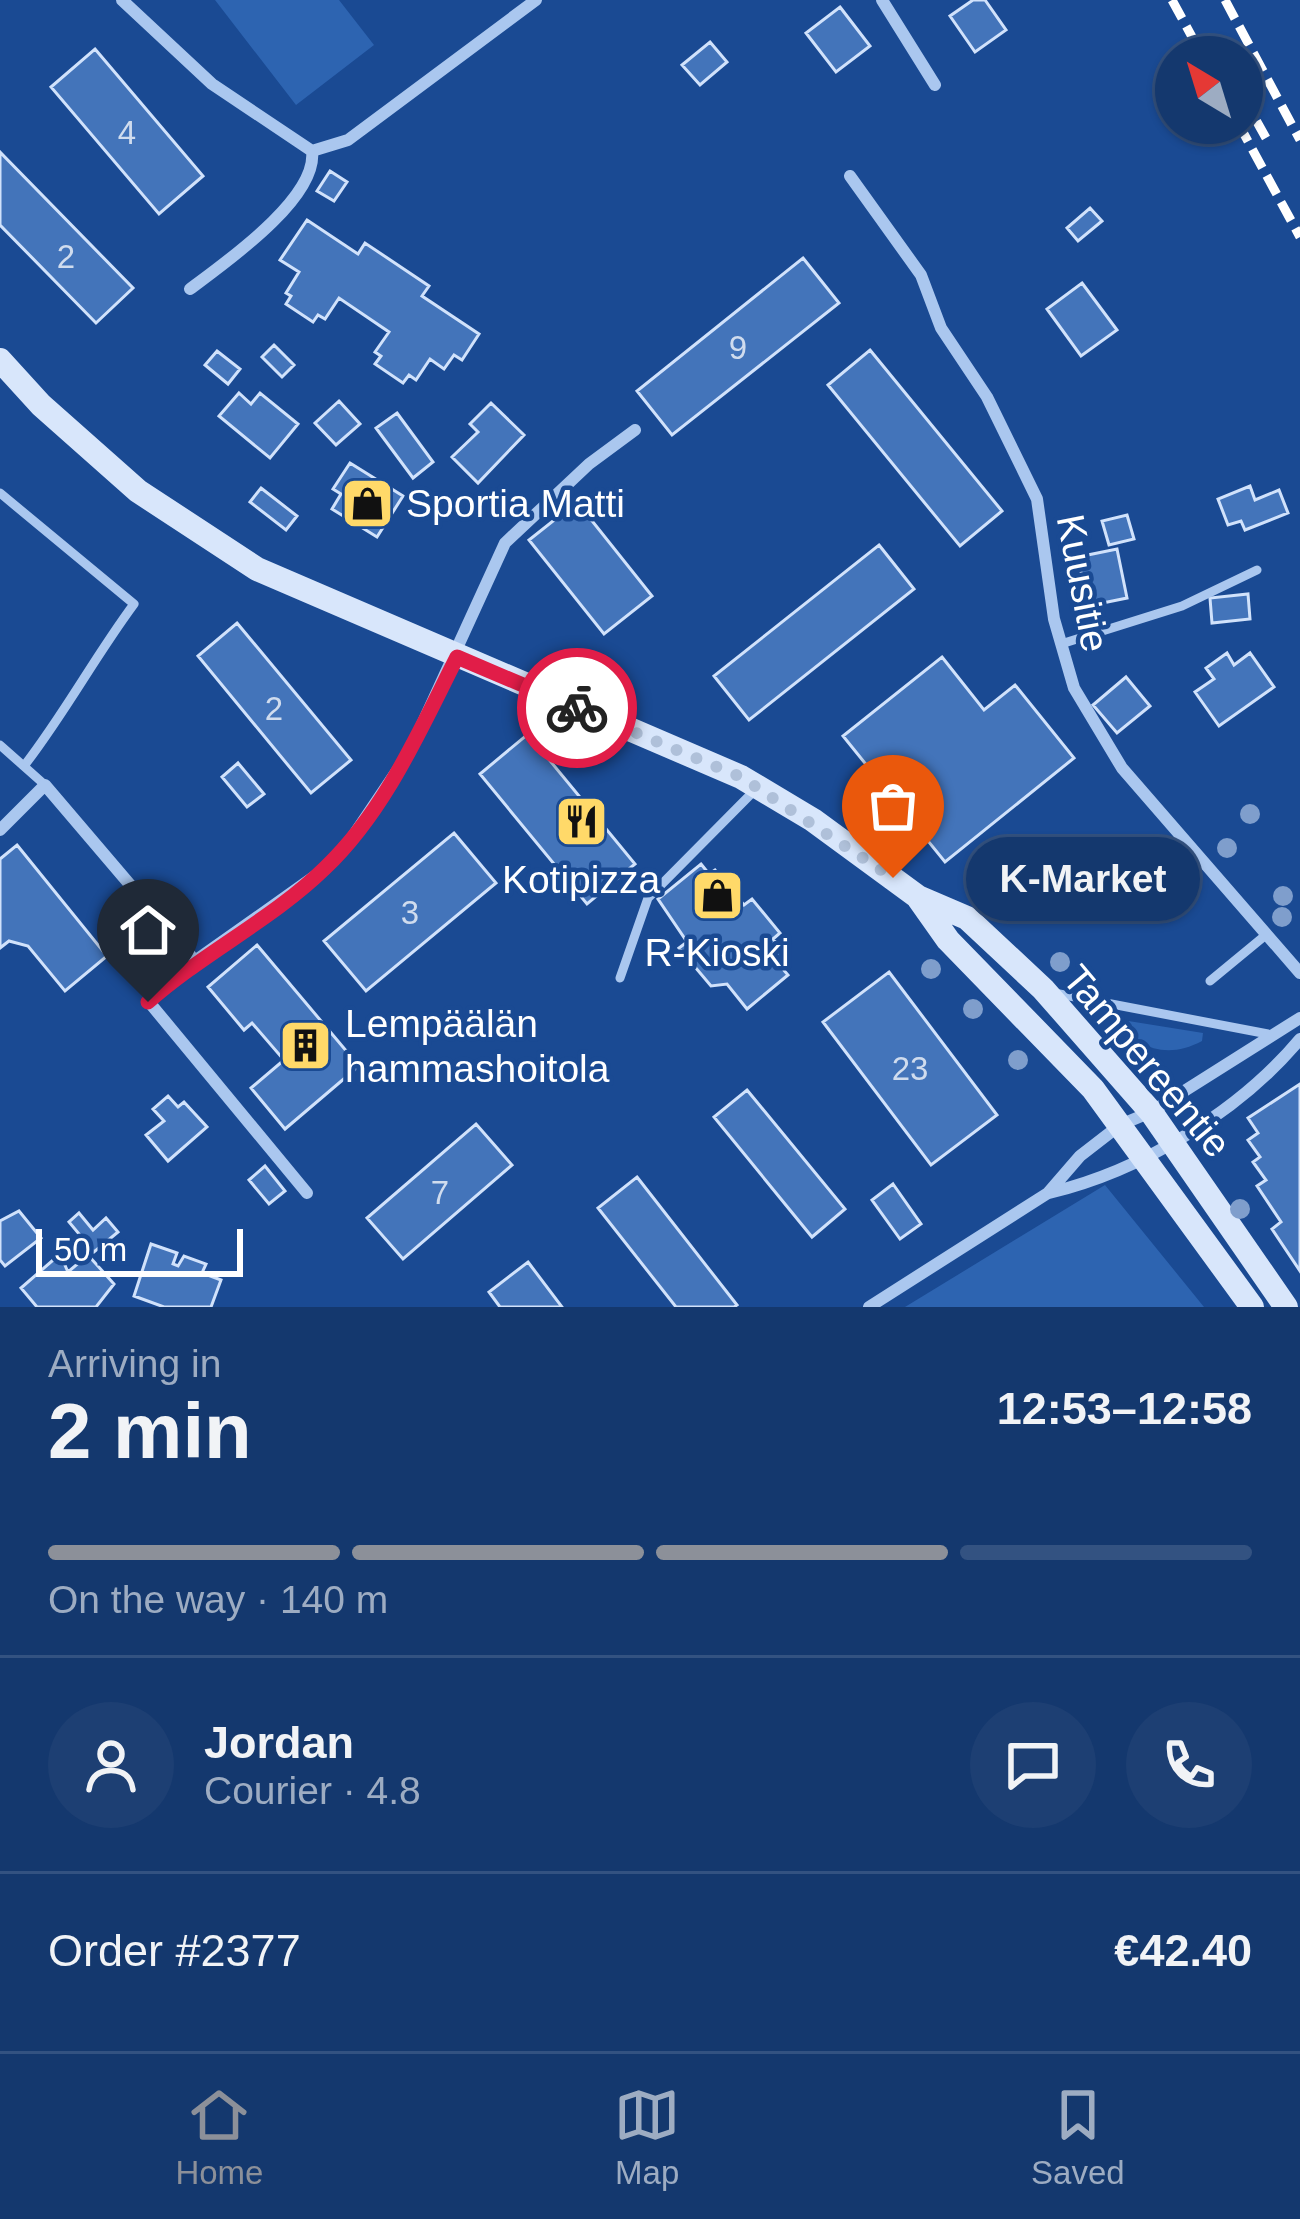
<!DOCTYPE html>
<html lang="en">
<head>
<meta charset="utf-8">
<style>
  :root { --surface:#14386e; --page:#1d3f73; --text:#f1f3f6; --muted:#9dacc2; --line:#335281; --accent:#8c9099 }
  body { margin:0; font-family:Arial,sans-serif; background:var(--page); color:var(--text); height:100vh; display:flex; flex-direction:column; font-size:45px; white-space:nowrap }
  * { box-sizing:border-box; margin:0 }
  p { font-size:39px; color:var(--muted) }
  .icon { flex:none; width:66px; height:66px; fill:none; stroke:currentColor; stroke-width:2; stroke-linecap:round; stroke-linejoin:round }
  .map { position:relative; height:1307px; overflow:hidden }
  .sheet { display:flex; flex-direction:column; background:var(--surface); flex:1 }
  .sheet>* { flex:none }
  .needle { width:78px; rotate:322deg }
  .tools { position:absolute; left:1155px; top:36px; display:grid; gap:24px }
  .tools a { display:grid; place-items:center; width:108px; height:108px; border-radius:50%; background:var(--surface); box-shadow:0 3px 9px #0004,0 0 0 3px var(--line); font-size:60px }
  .scale { position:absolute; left:36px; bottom:30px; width:207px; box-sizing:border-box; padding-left:12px; border:6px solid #fff; border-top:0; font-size:33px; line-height:42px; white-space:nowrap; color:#fff; -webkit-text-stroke:9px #1a4a93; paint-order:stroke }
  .pin { position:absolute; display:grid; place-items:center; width:102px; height:102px; color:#fff; margin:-123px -51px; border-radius:50% 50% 50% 0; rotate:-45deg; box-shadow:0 0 12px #0007 }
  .pin .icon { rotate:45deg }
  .courier { position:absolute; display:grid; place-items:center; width:120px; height:120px; margin:-60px; border:9px solid #e11d48; border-radius:50%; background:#fff; color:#222; box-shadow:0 3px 15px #0007 }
  .bubble { position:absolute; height:84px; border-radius:42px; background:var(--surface); box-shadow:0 3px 9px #0004,0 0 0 3px var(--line); font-size:39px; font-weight:700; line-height:84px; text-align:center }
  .overview em { font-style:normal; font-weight:700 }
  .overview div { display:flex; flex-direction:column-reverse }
  .overview { display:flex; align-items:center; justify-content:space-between; height:204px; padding:0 48px }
  h1 { font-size:78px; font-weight:700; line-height:90px }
  .bar { display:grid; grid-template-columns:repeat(4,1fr); gap:18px 12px; align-content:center; height:144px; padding:0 48px }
  .bar i { height:15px; border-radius:9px; background:var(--line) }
  .bar .on { background:var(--accent) }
  .bar p { grid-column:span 4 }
  .line { display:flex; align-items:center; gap:30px; padding:0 48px; border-top:3px solid var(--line) }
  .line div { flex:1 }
  .round { display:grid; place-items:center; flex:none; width:126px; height:126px; border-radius:63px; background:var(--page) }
  .menu { display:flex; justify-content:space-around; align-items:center; height:168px; border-top:3px solid var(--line); background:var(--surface); font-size:33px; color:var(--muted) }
  .menu a { display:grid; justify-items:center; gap:6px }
  .menu .on { color:var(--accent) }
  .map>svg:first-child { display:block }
  .green { fill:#2d64b1 }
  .building { fill:#4374ba; stroke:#d1e2fb; stroke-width:3 }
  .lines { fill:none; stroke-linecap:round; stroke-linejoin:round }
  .lane { stroke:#aac7ef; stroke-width:9 }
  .street { stroke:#aac7ef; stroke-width:12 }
  .secondary { stroke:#d8e6fb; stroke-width:24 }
  .rail { stroke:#fff; stroke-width:9; stroke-dasharray:21 9; stroke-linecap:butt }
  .tree { fill:#7f9ecc }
  .done { stroke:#afc0d9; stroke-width:12; stroke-dasharray:0 21.6 }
  .route { stroke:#e11d48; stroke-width:15 }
  .labels { text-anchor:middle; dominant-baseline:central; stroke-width:9; stroke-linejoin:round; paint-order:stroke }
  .number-label { font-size:33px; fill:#d0dcee }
  .poi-label { font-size:39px; fill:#fff; stroke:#1a4a93; text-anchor:start }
  .street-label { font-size:39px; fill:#fff; stroke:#1a4a93 }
</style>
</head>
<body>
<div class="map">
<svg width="1300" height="1307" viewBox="0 0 1300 1307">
  <rect width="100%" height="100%" fill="#1a4a93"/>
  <path class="green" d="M215,0H339L374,45L296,105Z
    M1116,1019L1203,1033L1202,1041C1168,1059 1138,1050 1116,1019Z
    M1105,1185L1204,1307H905Z"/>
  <path class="building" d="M973,0H985L1006,30L975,52L950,16Z
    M840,7L870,46L836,72L806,33Z
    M710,42L727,62L700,85L682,65Z
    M95,49L203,176L159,214L51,87Z
    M0,152L133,288L96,323L0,225Z
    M330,171L347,182L334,201L317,191Z
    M1090,208L1102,221L1078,241L1067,228Z
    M307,220L358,254L365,243L429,286L422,296L479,334L462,360L454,355L444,369L430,359L416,380L409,375L403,383L375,364L381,356L375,352L389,332L339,298L325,319L318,315L313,322L286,304L291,296L286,293L299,272L280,260Z
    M803,258L839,303L672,435L637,391Z
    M1082,283L1117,330L1081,356L1047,309Z
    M274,345L294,365L282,377L262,357Z
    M870,350L1002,511L960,546L828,385Z
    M217,351L240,369L228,384L205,365Z
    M239,393L251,404L260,393L298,424L270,458L219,416Z
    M339,401L360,424L336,445L315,423Z
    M491,403L524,435L478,483L452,457L478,432L470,424Z
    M397,413L433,462L413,478L376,428Z
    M350,463L403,496L377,537L332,509L341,494L333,489Z
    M1250,486L1255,500L1279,490L1288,513L1245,530L1241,521L1228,525L1218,499Z
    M261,488L297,516L286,530L250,502Z
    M577,502L652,596L604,634L529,540Z
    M1127,515L1134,539L1109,545L1102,521Z
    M879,545L914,589L749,720L714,676Z
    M1117,549L1127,598L1088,606L1078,557Z
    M1248,594L1250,619L1212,623L1210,598Z
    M237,623L351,760L311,793L198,656Z
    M1227,653L1234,665L1250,653L1274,687L1219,726L1195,692L1214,679L1206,668Z
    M942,657L984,710L1015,685L1074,758L945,862L843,736Z
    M1126,677L1150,706L1117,733L1093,705Z
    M528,734L635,864L587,904L480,774Z
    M238,763L264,794L247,807L222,777Z
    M454,833L496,883L366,991L324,941Z
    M17,845L107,956L65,991L28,946L9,941L0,948V859Z
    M701,864L709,874L715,870L744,905L752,899L780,933L773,939L785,953L776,961L788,975L747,1009L727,984L711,986L679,948L687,942L658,899Z
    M257,945L359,1066L285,1129L251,1088L284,1060L252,1023L244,1030L208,987Z
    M889,972L997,1115L931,1165L823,1022Z
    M1300,1084V1271L1272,1229L1281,1222L1257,1186L1266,1180L1253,1162L1260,1157L1248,1140L1258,1133L1248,1118Z
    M747,1090L845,1209L812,1237L714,1117Z
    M168,1096L178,1107L184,1102L207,1127L168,1161L146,1135L164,1121L153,1109Z
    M476,1124L512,1165L403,1259L367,1218Z
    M265,1166L285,1191L269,1204L249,1180Z
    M637,1177L737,1305L734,1307H676L598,1208Z
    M893,1184L921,1224L900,1239L872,1200Z
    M19,1211L41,1238L5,1266L0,1260V1221Z
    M79,1213L93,1230L106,1218L118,1232L94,1252L69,1222Z
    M151,1244L177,1253L173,1264L178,1266L184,1256L206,1264L202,1273L221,1280L211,1307H164L134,1296Z
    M60,1254L68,1272L88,1255L114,1284L96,1307H37L21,1288Z
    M528,1262L562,1307H500L489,1292Z"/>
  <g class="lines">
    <path class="lane" d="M0,493L134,604C94,658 65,713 24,766
      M1061,644L1182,606L1257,570
      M0,745L45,785
      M620,978L648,898L754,791
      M1210,981L1267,934
      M1054,993L1268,1034"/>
    <path class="street" d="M122,0L212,84L312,151L348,140L536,0
      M882,0L935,85
      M850,176L921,275L941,328L987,397L1037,499L1054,619L1074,688L1122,768L1300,973
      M190,289C226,262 318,198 312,151
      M0,830L45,785L195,961
      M307,1193L149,1002L195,961L325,869L351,839L409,753L505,543L589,464L635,430
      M1049,1193C1141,1171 1239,1112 1300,1039
      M869,1307L1048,1193L1080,1156L1120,1125L1151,1112L1300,1018"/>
    <path class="secondary" d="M0,360L41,405L138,491L257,569L741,777L813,820L918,897L967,918L1043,989L1151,1112L1286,1307
      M919,899L948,940L1093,1089L1252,1307"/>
    <path class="rail" d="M1172,0L1203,57
      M1225,0L1300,140
      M1242,95L1266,138
      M1238,123L1300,237"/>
  </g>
  <g class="tree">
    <circle cx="1250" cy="814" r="10"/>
    <circle cx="1227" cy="848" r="10"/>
    <circle cx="1283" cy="896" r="10"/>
    <circle cx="1282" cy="917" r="10"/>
    <circle cx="1060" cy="962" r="10"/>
    <circle cx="931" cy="969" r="10"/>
    <circle cx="973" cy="1009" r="10"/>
    <circle cx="1018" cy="1060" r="10"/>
    <circle cx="1240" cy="1209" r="10"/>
  </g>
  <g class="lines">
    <path class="done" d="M577,708L741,777L893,878"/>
    <path class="route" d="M148,1002C203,953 273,919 325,868C385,811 420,730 457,657L577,708"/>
  </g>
  <defs>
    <symbol id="shop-square" viewBox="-11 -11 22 22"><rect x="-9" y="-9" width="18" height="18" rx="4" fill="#ffd969" stroke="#1a4a93"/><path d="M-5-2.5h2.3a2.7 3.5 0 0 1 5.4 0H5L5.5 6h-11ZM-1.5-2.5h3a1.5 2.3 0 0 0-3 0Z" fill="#111"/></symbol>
    <symbol id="restaurant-square" viewBox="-11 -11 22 22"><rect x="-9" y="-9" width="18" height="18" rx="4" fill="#ffd969" stroke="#1a4a93"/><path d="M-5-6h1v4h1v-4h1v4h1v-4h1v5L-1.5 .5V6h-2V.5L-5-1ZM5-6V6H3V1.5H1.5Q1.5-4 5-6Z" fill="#111"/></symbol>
    <symbol id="building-square" viewBox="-11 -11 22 22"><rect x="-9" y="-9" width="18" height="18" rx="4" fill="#ffd969" stroke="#1a4a93"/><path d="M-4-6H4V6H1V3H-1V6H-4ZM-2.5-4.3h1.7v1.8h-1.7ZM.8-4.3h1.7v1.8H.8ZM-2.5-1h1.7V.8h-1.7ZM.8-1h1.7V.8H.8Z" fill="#111"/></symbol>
  </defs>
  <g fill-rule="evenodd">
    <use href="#shop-square" x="338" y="474" width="59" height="59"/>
    <use href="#restaurant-square" x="552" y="792" width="59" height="59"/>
    <use href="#shop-square" x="688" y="866" width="59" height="59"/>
    <use href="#building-square" x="276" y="1016" width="59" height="59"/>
  </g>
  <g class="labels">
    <g class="number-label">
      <text x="127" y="132">4</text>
      <text x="66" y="256">2</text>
      <text x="738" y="347">9</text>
      <text x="274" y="708">2</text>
      <text x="410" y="912">3</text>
      <text x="910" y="1068">23</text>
      <text x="440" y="1192">7</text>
    </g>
    <g class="poi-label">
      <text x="406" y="503">Sportia Matti</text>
      <text x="581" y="879" text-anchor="middle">Kotipizza</text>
      <text x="717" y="952" text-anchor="middle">R-Kioski</text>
      <text x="345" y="1023">Lempäälän<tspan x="345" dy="45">hammashoitola</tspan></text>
    </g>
    <g class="street-label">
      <text transform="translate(1083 583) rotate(79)">Kuusitie</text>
      <text transform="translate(1147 1061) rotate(50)">Tampereentie</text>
    </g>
  </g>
</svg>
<div class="tools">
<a><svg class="needle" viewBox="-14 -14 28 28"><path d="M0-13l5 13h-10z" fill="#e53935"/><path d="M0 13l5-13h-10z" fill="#9dacc2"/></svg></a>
</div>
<div class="scale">50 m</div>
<div class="pin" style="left:893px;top:878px;background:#ea580c"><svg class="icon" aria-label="bag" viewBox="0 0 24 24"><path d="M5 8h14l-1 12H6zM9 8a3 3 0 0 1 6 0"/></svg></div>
<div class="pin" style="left:148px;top:1002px;background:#1f2937"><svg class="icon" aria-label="home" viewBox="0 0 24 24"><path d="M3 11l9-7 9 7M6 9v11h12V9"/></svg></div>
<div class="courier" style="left:577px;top:708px"><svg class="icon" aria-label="bike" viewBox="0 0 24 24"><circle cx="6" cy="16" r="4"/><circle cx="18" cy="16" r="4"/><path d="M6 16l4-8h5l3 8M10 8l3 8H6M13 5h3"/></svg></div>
<div class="bubble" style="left:966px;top:837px;width:234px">K-Market</div>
</div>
<section class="sheet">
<div class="overview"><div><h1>2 min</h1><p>Arriving in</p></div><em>12:53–12:58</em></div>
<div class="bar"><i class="on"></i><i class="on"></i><i class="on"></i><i></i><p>On the way · 140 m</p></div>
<div class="line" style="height:216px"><a class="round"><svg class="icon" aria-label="person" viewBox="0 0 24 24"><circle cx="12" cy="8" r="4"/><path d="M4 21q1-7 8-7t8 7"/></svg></a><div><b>Jordan</b><p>Courier · 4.8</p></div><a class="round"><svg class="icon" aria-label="chat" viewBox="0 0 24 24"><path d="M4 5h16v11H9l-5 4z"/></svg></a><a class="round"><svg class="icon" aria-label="phone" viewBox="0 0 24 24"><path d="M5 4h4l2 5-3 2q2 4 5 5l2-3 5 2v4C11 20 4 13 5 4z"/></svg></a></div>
<div class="line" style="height:156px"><div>Order #2377</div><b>€42.40</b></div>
</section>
<nav class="menu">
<a class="on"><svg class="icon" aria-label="home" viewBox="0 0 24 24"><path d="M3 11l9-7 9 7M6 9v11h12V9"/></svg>Home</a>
<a><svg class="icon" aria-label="map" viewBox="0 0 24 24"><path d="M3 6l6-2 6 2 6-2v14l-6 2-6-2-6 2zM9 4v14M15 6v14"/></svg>Map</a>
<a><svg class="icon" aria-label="saved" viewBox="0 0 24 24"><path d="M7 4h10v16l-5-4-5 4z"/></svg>Saved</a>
</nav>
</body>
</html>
